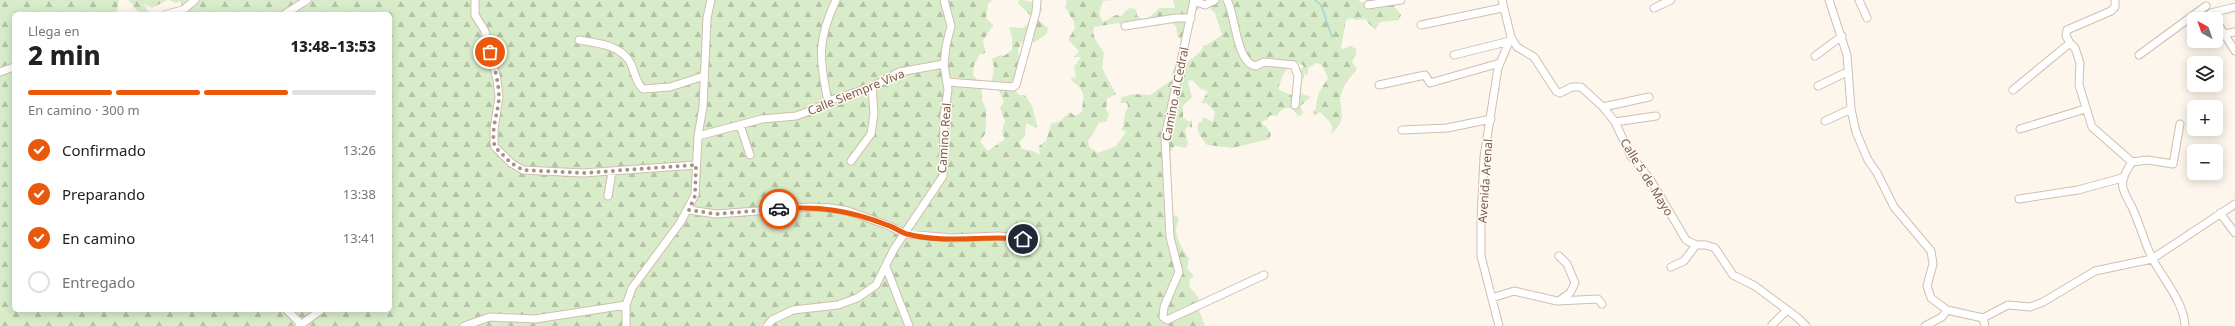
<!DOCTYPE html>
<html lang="es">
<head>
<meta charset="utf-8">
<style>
  :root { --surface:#fff; --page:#f2f2f2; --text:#222; --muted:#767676; --line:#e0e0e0; --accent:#ea580c }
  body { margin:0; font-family:"Noto Sans",sans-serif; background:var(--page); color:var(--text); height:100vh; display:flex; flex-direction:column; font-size:15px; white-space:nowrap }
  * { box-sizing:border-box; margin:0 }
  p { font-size:13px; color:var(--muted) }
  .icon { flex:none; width:22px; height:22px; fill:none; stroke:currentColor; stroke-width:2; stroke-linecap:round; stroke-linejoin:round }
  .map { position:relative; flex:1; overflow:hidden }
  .sheet { position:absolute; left:12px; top:12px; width:380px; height:300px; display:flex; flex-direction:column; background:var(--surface); border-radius:6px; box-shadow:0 2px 10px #0003 }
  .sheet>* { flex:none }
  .needle { width:26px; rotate:320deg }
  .tools { position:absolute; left:2187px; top:12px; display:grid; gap:8px }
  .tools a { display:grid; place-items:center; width:36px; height:36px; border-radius:6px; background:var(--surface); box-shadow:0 2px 10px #0003; font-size:20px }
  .pin { position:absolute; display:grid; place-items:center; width:34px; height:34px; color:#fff; margin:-17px; border:2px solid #fff; border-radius:50%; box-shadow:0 1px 4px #0007 }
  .courier { position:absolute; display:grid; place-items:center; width:40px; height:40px; margin:-20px; border:3px solid #ea580c; border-radius:50%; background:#fff; color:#222; box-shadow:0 1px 5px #0007 }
  .overview em { font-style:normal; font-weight:800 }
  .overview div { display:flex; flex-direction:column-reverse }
  .overview { display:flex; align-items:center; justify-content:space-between; height:68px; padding:0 16px }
  h1 { font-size:26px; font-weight:800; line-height:30px }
  .bar { display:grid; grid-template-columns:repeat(4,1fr); gap:6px 4px; align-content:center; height:48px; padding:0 16px }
  .bar i { height:5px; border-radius:3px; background:var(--line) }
  .bar .current { background:var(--accent) }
  .bar p { grid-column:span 4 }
  ol { padding:0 16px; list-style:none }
  li { display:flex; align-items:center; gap:12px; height:44px }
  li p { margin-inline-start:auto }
  li .icon { padding:4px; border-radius:50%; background:var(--accent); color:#fff; stroke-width:4 }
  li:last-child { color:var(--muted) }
  li i { width:22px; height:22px; border:2px solid var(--line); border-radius:50% }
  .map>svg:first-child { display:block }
  .forest { fill:url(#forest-firs) }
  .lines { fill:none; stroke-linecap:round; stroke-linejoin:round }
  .stream { stroke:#a5d3da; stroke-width:1.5 }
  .minor-casing { stroke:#d1beb0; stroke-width:9 }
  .minor { stroke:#fff; stroke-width:7 }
  .done { stroke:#a89285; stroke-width:4; stroke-dasharray:0 7.2 }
  .route { stroke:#ea580c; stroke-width:5 }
  .labels { text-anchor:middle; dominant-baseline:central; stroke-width:3; stroke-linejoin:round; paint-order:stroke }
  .street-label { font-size:12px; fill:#7a5c4d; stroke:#fffaf3 }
</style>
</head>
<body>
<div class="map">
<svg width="2235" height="326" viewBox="0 0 2235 326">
  <defs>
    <pattern id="forest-firs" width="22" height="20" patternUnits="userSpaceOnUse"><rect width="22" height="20" fill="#d8ecc9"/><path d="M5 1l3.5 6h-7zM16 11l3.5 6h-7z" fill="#b4c2a5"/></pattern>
  </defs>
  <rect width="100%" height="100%" fill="#fdf6ec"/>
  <path class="forest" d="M0,0H119L116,14H14V310H390V14H179L182,7L181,1L175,3L170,0H992L988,4L986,18L993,25L983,41L986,53L980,54L974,65L973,75L978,81L981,83L982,101L986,109V126L985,134L980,142L988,151L1005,139C1001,133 1002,128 1005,121L1000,108L1004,102L999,91L991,85L994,67L992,59L1000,55L1004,56L1012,50V37L1009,27L1023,28L1033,18L1018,3L1019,0C1026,0 1036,2 1043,9L1037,16L1038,20L1048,28C1047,37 1040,37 1034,43L1031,40L1022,42L1018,50L1020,63L1025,65V71L1017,74L1011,83L1019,95H1025L1032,106L1037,125L1036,128L1026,123L1025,136L1019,142L1022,149L1033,151L1040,155L1039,146L1046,141L1051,124L1060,121L1070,112L1075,116L1082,112C1083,95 1087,92 1071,80L1072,77L1076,79L1074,67L1081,57H1074L1079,51L1068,40L1075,28L1074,22L1065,7L1067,3L1066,0H1113L1103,1L1099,13L1103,22L1116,15L1121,16L1129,8L1136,9L1137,16L1145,21L1126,27L1118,23L1094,27L1093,33L1096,41L1104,53L1102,68L1116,94L1107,99L1106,110L1109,114L1107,121L1099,123L1088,141L1089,147L1098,153L1116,146L1126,132L1121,129L1123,127L1125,113L1128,107L1127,103H1120L1122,97L1133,94L1150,95L1173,79L1172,72L1177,64L1180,68C1188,61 1201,54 1204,45H1207L1222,35L1215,13L1210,8L1202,7L1192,13L1184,39L1178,38L1176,27L1171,21L1163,20L1157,27L1147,21L1148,18L1160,8H1175L1173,0H1358L1363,3L1366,0H1395L1394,6L1401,15L1399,20L1380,22L1375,30L1365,19L1356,20L1352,18L1346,20L1341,48L1343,49L1351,46L1356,49V54L1352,62L1357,69L1345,84L1340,97L1342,117L1340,124L1331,135C1335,122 1327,121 1320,112L1315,115L1313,111L1316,109C1316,96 1321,89 1328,78L1322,65L1316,63L1308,68V75L1304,74V79H1299L1298,72L1304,66L1297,62C1285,67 1282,77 1278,89L1293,96L1297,92L1311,97L1300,106L1303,113L1300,116L1297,115C1292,105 1282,106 1277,116L1270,115L1267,120L1263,121L1262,124L1266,126L1271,134L1269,139L1232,148L1207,145C1201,137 1195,132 1199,122H1202L1203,117L1213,122L1215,112L1206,103H1201L1208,91L1201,89L1192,80L1188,81L1192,97L1183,106V118L1190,122L1192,119V128L1188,126L1185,130L1188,144L1186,148L1175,146C1161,159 1162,194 1165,211L1178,217C1180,222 1176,225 1176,230C1177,241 1183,249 1189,259L1187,268L1194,276L1190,279L1189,286L1199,298L1198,308L1205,326H0Z
    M129,0H167L152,8L144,4L149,13C139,17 134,7 129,0Z"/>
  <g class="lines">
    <path class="stream" d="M1315,0L1321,5L1332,37"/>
    <defs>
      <path id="minor" d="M475,0V15L485,31L497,80L499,97L494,129V143L495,147L511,163L523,170L583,173L696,165
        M1194,0L1165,137L1170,237L1179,272L1164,307L1163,317L1167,320L1264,275
        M1227,0C1235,12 1236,64 1256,66L1264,62L1294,65L1298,76L1295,105
        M1502,0L1511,37L1517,47L1534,57L1556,91L1560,93L1572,87H1581L1603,107L1615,122L1631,156L1650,179L1686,240L1696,245H1706L1715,248L1733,275L1755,286L1798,318L1806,326
        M1829,0L1847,55L1851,109L1856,132L1868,160L1877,173L1894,207L1931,251L1933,264L1927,286L1931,298L1947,310L1983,318L2008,305L2030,307L2043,302L2095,271L2152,259L2235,204
        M1859,0L1867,18
        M1194,1L1205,5L1215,0
        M1368,5L1401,0
        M1654,8L1671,0
        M2211,13L2235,7
        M167,14L183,10L195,0
        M285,14L307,0
        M2216,21L2235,51
        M1421,25L1502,8
        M1125,26L1176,18H1191
        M2223,34L2235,32
        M579,40C596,43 616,44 628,59C635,68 634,81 643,89L670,87L704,76
        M2070,43L2075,48L2080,63L2079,85L2092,127L2132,162C2114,189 2125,189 2135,214C2141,229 2145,243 2152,258C2163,279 2184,302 2185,326
        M1454,55L1510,41
        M2139,55L2206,6
        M1815,56L1842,36
        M0,72L14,67
        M947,82L1013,87L1016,85L1036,12L1037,0
        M1379,85L1425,75L1430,83L1500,63
        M1818,86L1847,72
        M2013,90L2070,43L2066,36L2067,30L2111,11L2115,7V0
        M828,101C819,59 817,40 836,0
        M1603,107L1649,97
        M1825,121L1851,109
        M1615,122L1656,116
        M740,125L750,155
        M2020,129L2085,109
        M1402,130L1447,128L1491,119
        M698,136L762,119L796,116L815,109L828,101L872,87L899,72L944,64
        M851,161L871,134L874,114L872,87
        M2132,162L2148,160L2173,164L2180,124
        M608,196L612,172
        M2019,199L2078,190L2122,178
        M689,210L716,214L810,207L830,208L848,211L887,225L906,234L952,238L998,236L1023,239
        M2220,213L2235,233
        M1559,256L1567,264L1575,283L1570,293L1560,300
        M886,267L909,326
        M1671,267L1684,261L1696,245
        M1492,298L1514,291L1557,301L1598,299L1602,304
        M287,310L301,324
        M1983,318L1985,326
        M1772,325L1787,310
        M299,326L321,310
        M464,326L490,317L535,319L626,305
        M626,326V305L632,288L680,223L695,195L698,136L703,107L707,18L711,0
        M767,326L772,320L793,310L838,305L857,298L876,285L894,249L943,176L944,116L948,90L944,64L946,46L951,26L944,0
        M1499,326L1481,256V221L1484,157L1498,68L1511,37
        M1925,326L1942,317L1947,310"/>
    </defs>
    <use href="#minor" class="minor-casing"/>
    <use href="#minor" class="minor"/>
  </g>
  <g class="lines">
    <path class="done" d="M490,52C494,66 499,82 499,98C498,114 490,131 495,147L511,163L523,170L583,173L696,165L695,196L689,210L716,214L779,209"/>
    <path class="route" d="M779,209C819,206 849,210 887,225C894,227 900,232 907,234C944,244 985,235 1023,239"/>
  </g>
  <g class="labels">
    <g class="street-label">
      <text transform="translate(856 92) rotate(-22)">Calle Siempre Viva</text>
      <text transform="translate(1175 94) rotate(-79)">Camino al Cedral</text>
      <text transform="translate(944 138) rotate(-86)">Camino Real</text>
      <text transform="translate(1647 177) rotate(58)">Calle 5 de Mayo</text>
      <text transform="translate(1485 181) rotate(-86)">Avenida Arenal</text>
    </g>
  </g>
</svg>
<div class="tools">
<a><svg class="needle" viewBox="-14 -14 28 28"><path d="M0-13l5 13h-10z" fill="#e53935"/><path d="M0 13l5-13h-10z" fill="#767676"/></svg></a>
<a><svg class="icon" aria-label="layers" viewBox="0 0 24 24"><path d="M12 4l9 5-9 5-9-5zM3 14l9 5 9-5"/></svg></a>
<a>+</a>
<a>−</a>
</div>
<div class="pin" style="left:490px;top:52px;background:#ea580c"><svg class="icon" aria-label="bag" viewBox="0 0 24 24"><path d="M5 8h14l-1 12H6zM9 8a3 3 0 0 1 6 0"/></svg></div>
<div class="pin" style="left:1023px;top:239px;background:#1f2937"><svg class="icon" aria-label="home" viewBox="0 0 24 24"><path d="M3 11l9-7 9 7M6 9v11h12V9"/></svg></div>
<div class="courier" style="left:779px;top:209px"><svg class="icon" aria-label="car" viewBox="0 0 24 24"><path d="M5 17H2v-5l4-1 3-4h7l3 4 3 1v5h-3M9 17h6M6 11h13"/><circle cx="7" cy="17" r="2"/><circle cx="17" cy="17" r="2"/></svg></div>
<section class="sheet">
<div class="overview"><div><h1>2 min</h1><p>Llega en</p></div><em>13:48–13:53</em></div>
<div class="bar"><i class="current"></i><i class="current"></i><i class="current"></i><i></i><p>En camino · 300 m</p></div>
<ol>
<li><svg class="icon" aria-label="check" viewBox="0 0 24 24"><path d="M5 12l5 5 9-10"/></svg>Confirmado<p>13:26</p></li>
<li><svg class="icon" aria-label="check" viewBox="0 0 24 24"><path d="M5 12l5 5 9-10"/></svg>Preparando<p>13:38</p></li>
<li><svg class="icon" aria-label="check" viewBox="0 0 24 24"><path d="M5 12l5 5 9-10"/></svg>En camino<p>13:41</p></li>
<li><i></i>Entregado</li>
</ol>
</section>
</div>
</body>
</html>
